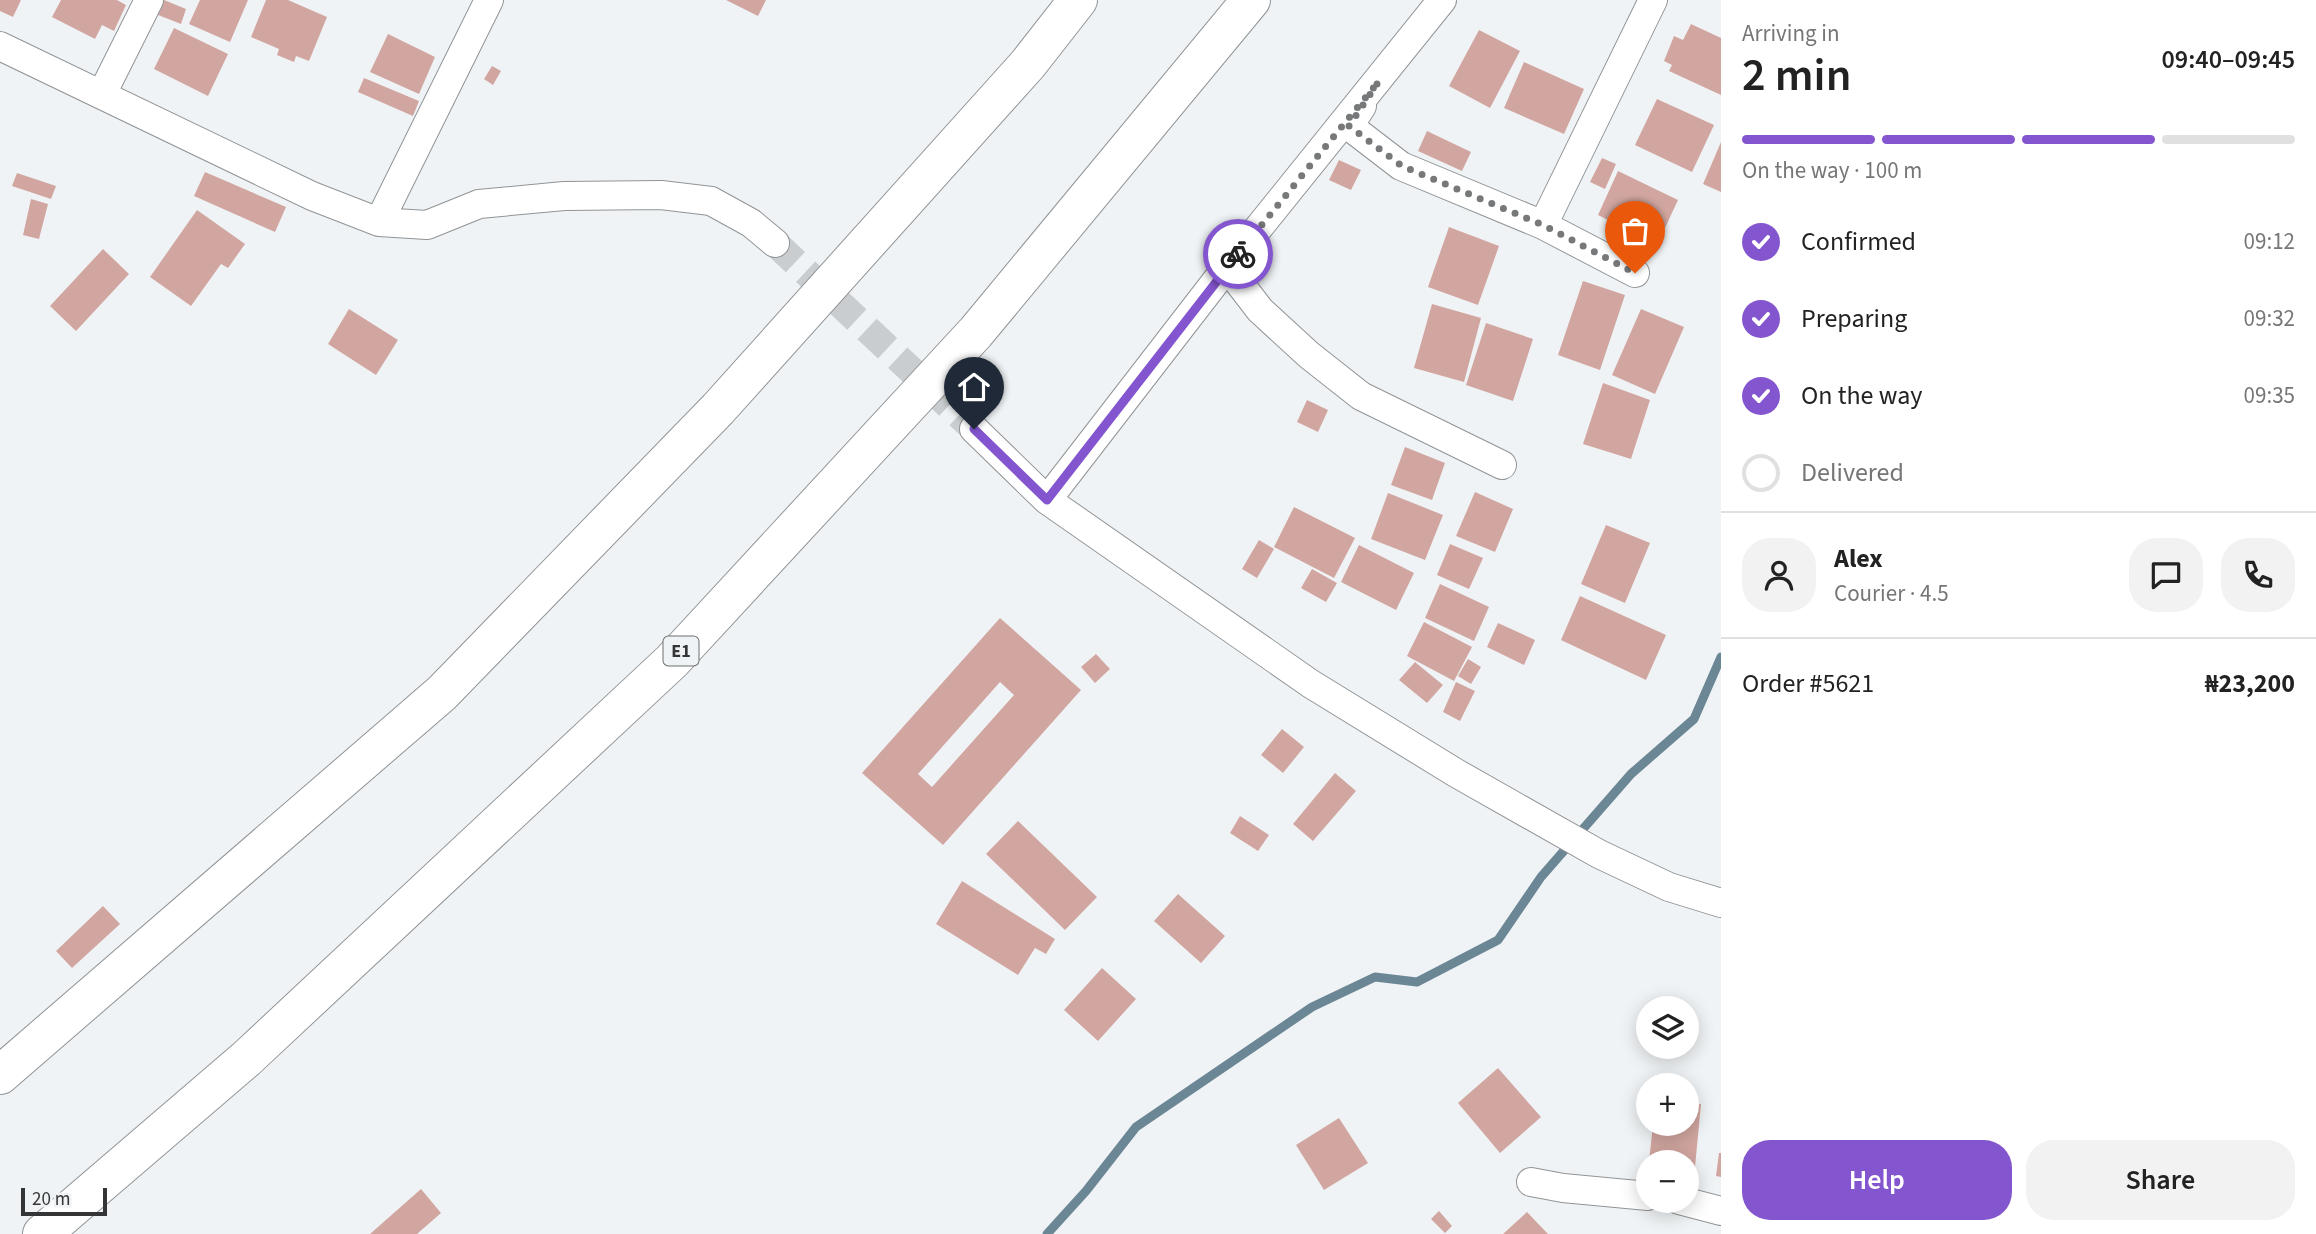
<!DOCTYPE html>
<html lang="en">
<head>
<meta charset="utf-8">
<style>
  :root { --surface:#fff; --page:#f2f2f2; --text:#222; --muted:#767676; --line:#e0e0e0; --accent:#8355ce }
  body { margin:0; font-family:"Source Sans 3",sans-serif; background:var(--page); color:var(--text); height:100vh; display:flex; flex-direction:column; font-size:26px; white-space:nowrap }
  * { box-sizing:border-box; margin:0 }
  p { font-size:23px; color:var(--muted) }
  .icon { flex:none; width:38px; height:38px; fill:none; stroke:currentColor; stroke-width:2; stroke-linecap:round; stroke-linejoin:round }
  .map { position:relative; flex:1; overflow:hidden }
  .details { display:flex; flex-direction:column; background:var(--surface); width:595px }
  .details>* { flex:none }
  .buttons { position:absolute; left:1636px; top:996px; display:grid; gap:14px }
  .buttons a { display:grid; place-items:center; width:63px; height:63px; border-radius:50%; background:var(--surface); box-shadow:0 4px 18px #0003; font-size:35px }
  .scale { position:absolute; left:21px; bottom:18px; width:86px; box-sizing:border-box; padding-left:7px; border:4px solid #343536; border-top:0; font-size:19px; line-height:24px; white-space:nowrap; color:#343536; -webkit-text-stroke:5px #f0f3f5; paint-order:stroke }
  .pin { position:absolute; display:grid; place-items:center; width:60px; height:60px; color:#fff; margin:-72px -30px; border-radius:50% 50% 50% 0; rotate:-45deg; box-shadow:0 0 7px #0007 }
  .pin .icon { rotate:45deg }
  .courier { position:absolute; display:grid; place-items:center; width:70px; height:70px; margin:-35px; border:5px solid #8355ce; border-radius:50%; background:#fff; color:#222; box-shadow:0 2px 9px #0007 }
  .overview em { font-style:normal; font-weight:600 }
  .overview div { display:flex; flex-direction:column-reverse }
  .overview { display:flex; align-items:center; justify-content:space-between; height:119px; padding:0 21px }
  h1 { font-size:46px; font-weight:600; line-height:52px }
  .bar { display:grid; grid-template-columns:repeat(4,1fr); gap:10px 7px; align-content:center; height:84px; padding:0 21px }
  .bar i { height:9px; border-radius:5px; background:var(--line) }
  .bar .current { background:var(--accent) }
  .bar p { grid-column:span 4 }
  .line { display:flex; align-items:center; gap:18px; padding:0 21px; border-top:2px solid var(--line) }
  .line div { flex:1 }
  .round { display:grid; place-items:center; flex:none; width:74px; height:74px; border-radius:28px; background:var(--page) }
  ol { padding:0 21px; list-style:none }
  li { display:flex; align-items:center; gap:21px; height:77px }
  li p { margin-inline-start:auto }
  li .icon { padding:7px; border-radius:50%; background:var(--accent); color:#fff; stroke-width:4 }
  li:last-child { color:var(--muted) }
  li i { width:38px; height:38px; border:4px solid var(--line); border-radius:50% }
  .cta { display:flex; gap:14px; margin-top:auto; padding:14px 21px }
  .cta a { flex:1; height:80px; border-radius:28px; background:var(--accent); color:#fff; font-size:28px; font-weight:600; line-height:80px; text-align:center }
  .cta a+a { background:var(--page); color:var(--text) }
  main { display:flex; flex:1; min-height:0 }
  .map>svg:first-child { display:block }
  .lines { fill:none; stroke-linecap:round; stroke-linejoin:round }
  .stream { stroke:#6b8695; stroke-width:9 }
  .building { fill:#d2a6a0; fill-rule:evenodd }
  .street-tunnel { stroke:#cacdcf; stroke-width:28; stroke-dasharray:28 14; stroke-linecap:butt }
  .street-casing { stroke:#919496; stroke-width:30 }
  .highway-casing { stroke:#919496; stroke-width:40 }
  .street { stroke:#fff; stroke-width:28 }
  .highway { stroke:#fff; stroke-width:38 }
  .done { stroke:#767879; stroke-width:7; stroke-dasharray:0 12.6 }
  .route { stroke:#8355ce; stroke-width:9 }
  .labels { text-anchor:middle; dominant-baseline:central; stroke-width:6; stroke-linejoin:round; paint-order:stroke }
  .shield { fill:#f0f3f5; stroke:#6c6e6f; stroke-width:2 }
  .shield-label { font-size:18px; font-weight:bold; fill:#343536 }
</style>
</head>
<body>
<main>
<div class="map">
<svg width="1721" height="1234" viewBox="0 0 1721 1234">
  <rect width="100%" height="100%" fill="#f0f3f5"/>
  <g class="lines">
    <path class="stream" d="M1047,1234L1086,1191L1136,1127L1312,1007L1375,977L1417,982L1498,940L1541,877L1631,774L1694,719L1721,657"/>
  </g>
  <path class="building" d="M0,0H21L13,17L0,11Z
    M61,0H117L126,5L114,31L102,25L95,39L52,17Z
    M164,0L186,9L181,24L158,15Z
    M200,0H248L230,42L189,24Z
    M266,0H288L327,17L309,61L296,56L294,62L277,55L279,49L251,37Z
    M726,0H766L758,16Z
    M1691,24L1721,38V95L1669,71L1672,65L1664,61L1674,36L1683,40Z
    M174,28L228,54L208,96L154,69Z
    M1479,30L1520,51L1490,108L1449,86Z
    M388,34L435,57L419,94L370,72Z
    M1524,62L1584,89L1564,134L1504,108Z
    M492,66L501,71L493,85L484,79Z
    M364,78L419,101L413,116L358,92Z
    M1657,99L1714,125L1692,172L1635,145Z
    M1427,131L1471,152L1462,171L1418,151Z
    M1721,142V192L1703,184Z
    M1602,158L1616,164L1605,189L1590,182Z
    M1339,160L1361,170L1351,190L1329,180Z
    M1618,171L1678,200L1657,245L1598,215Z
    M205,172L286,207L275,232L194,196Z
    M17,173L56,186L51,199L12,186Z
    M31,199L48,204L39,239L23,235Z
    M197,210L245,244L228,268L221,264L191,306L150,277Z
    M1449,227L1499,246L1478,305L1428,287Z
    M103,249L129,274L76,331L50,306Z
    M1583,281L1625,295L1600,370L1558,355Z
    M1432,304L1481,318L1464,382L1414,368Z
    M349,309L398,340L376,375L328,344Z
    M1641,309L1684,327L1655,394L1612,375Z
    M1486,323L1533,339L1513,401L1466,385Z
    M1603,383L1650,400L1631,459L1583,444Z
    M1307,400L1328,410L1318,432L1297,422Z
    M1405,447L1445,463L1432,500L1391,485Z
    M1475,492L1513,509L1495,552L1456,536Z
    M1388,493L1443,515L1425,560L1371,539Z
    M1294,507L1355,538L1334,578L1274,547Z
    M1606,525L1650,543L1625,603L1581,584Z
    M1259,540L1274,549L1257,578L1242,569Z
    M1450,544L1483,558L1469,589L1437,575Z
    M1359,545L1414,573L1396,610L1341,582Z
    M1312,569L1337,583L1326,602L1301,588Z
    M1440,584L1489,607L1474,641L1425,618Z
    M1580,596L1666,635L1646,680L1561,640Z
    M1000,618L1081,690L943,845L862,773ZM1000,682L1014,695L932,787L918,774Z
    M1424,622L1472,647L1454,681L1407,656Z
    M1498,623L1535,640L1524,665L1487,647Z
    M1096,654L1110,669L1095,683L1081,667Z
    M1468,659L1481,667L1471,684L1458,676Z
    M1415,662L1443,685L1427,703L1399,680Z
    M1456,682L1475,691L1460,721L1443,712Z
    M1282,729L1304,747L1283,773L1261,755Z
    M1335,773L1356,791L1313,841L1293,824Z
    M1240,816L1269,835L1258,851L1230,833Z
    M1018,821L1097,897L1065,930L986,854Z
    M962,881L1055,939L1046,954L1035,948L1018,975L936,924Z
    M1178,894L1225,936L1201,963L1154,921Z
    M103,906L120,924L72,968L56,951Z
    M1102,968L1136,999L1098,1041L1064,1010Z
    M1498,1068L1541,1117L1500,1153L1458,1103Z
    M1687,1103L1701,1104L1695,1167L1687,1166V1162H1649L1653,1124H1687Z
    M1339,1118L1368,1163L1324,1190L1296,1145Z
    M1719,1153H1721V1177L1716,1176Z
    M421,1189L441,1213L417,1234H370Z
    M1439,1211L1452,1226L1445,1233L1431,1219Z
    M1527,1212L1548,1234H1503Z"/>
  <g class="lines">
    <path class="street-tunnel" d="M775,243L974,429"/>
    <defs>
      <path id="street" d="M0,46L312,196L379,222L427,225L479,204L564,196L661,195L711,201L751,223L775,243
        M102,94L149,0
        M1362,106L1349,126L1401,166L1543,225L1635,273
        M379,222L489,0
        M1543,225L1653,0
        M1227,267L1260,310L1309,355L1361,396L1502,465
        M974,429L1047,500L1311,684L1456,773L1599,854L1669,887L1721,903
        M1047,500L1227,267L1442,0
        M1531,1182L1563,1188L1648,1196
        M1679,1200L1721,1211"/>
      <path id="highway" d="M0,1075L442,693L718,409L1028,64L1078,0
        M42,1234L246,1059L672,661L976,332L1251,0"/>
    </defs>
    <use href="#street" class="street-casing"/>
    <use href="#highway" class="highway-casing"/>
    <use href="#street" class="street"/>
    <use href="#highway" class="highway"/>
  </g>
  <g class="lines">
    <path class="done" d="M1238,254L1379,81L1349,126L1402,166L1543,225L1635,273"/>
    <path class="route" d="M974,429L1047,500L1238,254"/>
  </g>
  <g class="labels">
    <rect class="shield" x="663.5" y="636.5" width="35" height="29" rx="5"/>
    <g class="shield-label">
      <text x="681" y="651">E1</text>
    </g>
  </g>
</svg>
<div class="buttons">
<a><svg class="icon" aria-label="layers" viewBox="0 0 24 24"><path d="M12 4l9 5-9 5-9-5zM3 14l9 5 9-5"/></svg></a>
<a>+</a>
<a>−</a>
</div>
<div class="scale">20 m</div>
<div class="pin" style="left:1635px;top:273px;background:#ea580c"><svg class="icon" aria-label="bag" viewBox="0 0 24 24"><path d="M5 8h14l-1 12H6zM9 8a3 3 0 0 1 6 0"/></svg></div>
<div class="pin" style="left:974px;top:429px;background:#1f2937"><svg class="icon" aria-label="home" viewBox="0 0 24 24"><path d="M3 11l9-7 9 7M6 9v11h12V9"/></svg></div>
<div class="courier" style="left:1238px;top:254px"><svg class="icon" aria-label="bike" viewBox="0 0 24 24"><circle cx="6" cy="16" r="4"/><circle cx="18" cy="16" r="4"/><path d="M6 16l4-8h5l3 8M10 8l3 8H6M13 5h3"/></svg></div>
</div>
<section class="details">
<div class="overview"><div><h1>2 min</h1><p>Arriving in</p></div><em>09:40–09:45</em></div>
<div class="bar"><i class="current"></i><i class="current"></i><i class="current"></i><i></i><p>On the way · 100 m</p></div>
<ol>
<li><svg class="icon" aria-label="check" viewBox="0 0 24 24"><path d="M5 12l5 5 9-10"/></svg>Confirmed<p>09:12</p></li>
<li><svg class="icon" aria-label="check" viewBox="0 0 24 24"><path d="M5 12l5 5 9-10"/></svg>Preparing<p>09:32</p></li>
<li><svg class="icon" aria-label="check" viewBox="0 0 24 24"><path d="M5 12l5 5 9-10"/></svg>On the way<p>09:35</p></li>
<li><i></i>Delivered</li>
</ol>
<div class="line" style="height:126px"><a class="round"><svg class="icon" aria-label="person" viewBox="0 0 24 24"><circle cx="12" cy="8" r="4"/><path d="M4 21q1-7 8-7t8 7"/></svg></a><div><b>Alex</b><p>Courier · 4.5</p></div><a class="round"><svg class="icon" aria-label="chat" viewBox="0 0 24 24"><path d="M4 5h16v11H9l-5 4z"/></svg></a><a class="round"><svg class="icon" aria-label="phone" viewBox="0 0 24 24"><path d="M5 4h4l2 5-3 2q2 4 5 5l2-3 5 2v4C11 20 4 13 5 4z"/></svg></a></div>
<div class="line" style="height:91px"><div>Order #5621</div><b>₦23,200</b></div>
<div class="cta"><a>Help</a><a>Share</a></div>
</section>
</main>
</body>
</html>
